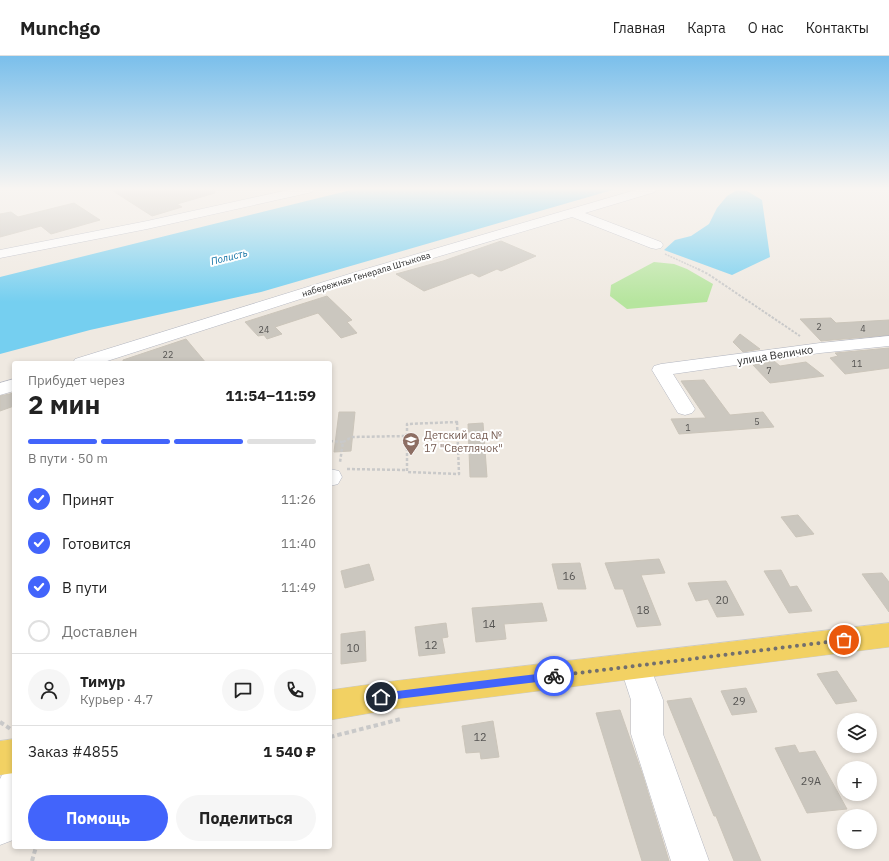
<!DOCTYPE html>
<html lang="ru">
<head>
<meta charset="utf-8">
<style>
  :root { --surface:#fff; --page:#f6f6f6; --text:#222; --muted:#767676; --line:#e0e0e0; --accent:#4264fb }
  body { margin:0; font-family:"IBM Plex Sans",sans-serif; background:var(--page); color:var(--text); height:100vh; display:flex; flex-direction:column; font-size:15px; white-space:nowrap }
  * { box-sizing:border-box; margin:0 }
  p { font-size:13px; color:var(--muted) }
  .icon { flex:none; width:22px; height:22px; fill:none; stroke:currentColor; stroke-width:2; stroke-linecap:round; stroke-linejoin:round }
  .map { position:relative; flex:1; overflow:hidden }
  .details { position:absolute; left:12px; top:305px; width:320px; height:488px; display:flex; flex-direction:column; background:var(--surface); border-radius:4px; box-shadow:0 2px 6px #0003 }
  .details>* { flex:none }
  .tools { position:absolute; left:837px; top:657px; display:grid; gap:8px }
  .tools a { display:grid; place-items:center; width:40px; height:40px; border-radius:50%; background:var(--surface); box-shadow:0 2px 6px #0003; font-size:20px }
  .pin { position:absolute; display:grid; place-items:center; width:34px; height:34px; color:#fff; margin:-17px; border:2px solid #fff; border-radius:50%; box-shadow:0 1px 4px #0007 }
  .courier { position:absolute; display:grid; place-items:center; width:40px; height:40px; margin:-20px; border:3px solid #4264fb; border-radius:50%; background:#fff; color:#222; box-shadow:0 1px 5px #0007 }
  .summary em { font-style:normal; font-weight:700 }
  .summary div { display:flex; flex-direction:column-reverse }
  .summary { display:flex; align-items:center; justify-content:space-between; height:68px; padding:0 16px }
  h1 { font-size:26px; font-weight:700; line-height:30px }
  .bar { display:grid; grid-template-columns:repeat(4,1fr); gap:6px 4px; align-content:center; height:48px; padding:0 16px }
  .bar i { height:5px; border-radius:3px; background:var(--line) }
  .bar .current { background:var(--accent) }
  .bar p { grid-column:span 4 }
  .line { display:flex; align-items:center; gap:10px; padding:0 16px; border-top:1px solid var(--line) }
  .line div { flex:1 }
  .round { display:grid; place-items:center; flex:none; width:42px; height:42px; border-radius:21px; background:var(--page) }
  ol { padding:0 16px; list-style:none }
  li { display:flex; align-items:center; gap:12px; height:44px }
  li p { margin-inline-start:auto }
  li .icon { padding:4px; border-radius:50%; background:var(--accent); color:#fff; stroke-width:4 }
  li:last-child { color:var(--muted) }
  li i { width:22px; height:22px; border:2px solid var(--line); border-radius:50% }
  .cta { display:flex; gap:8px; margin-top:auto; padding:8px 16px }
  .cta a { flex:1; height:46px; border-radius:24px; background:var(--accent); color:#fff; font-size:16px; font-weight:700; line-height:46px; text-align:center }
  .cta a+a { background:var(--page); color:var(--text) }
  header { display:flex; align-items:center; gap:24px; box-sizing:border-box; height:56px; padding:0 20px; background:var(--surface); border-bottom:1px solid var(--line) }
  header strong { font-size:19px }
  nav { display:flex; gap:22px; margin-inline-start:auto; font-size:14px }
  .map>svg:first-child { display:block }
  .green { fill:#b6e59e }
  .water { fill:#75cff0 }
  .building { fill:#cbc7bf; stroke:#cbc5ba }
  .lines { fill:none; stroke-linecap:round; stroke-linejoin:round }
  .minor-casing { stroke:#b4b7c1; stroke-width:1 }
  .major-casing { stroke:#c9c9c9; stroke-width:1 }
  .path-far3 { stroke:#c9c9c9; stroke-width:1.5; stroke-dasharray:2 1; stroke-linecap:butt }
  .path-far2 { stroke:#c9c9c9; stroke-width:2; stroke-dasharray:2.5 1.5; stroke-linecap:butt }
  .path-far1 { stroke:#c9c9c9; stroke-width:2.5; stroke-dasharray:3 2; stroke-linecap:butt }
  .path { stroke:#c9c9c9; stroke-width:4; stroke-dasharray:4.5 3; stroke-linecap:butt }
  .minor { fill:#fff; fill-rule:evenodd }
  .major { fill:#f2d163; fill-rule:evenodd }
  .route { fill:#4264fb }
  .done { stroke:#726f6d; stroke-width:4; stroke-dasharray:0 7.2 }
  .labels { text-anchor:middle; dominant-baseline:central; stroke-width:4; stroke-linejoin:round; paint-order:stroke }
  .far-street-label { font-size:9px; fill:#2e2e2e; stroke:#fff }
  .number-label { font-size:9px; fill:#555452 }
  .far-water-label { font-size:10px; font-style:italic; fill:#0d6fa3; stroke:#fff }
  .street-label { font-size:11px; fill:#2e2e2e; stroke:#fff }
  .education-label { font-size:11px; fill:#785e54; stroke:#fff; text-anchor:start }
  .near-number-label { font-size:11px; fill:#555452 }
</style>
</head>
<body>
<header>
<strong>Munchgo</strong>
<nav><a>Главная</a><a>Карта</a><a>О нас</a><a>Контакты</a></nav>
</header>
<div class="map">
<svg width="889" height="805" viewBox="0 0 889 805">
  <rect width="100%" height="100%" fill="#efe9e1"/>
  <path class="green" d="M654,206L674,208L687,213L713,228L707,246L627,253L610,240L611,229Z"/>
  <path class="water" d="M355,133H616L261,236L90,274L0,298V221Z
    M737,134L747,135L762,144L770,201L732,219L664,194L675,184L691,180L709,168L717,152L727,140Z"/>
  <path class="building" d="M110,133H214L215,137L177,148L182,151L152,160Z
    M74,147L100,164L51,178L41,170L0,181V158L11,156L18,161Z
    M501,185L536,200L501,215L497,213L479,221L472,217L424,235L396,218L443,205Z
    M327,240L352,264L347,266L357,277L341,282L318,257L275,271L282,278L267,283L264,279L258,280L245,266Z
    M831,262L836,267L889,264V279L821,285L800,263Z
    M740,278L760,293L743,296L733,286Z
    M186,283L206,307H123V304Z
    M889,292V312L845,318L830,302L838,300L835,297Z
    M774,305L780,310L806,306L824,320L770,327L753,309Z
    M704,324L730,359L763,356L774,371L679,378L671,363L706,362L681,325Z
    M14,337V350L0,355V340Z
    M339,356H355L351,395L334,396Z
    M483,367L487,421H470L468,368Z
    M798,459L814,478L796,481L781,461Z
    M659,503L665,517L641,519L661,569L637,571L623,533H615L605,507Z
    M580,507L586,533H558L552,508Z
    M369,508L374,524L345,532L341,515Z
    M781,514L790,531L797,530L812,555L789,557L764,515Z
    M882,517L889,526V556L862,518Z
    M726,525L744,559L717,561L708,543L696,545L688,527Z
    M542,547L547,565L504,568L506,583L476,586L472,552Z
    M446,567L448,581L442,582L445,597L419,600L415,571Z
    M365,575L366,605L341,608V578Z
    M837,615L857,645L836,648L817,618Z
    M746,632L757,656L732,659L721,635Z
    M691,642L761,805H734L716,760H714L667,645Z
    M620,654L642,717L669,805H642L596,657Z
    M493,665L499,701L481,703L480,696L466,697L462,670Z
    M795,689L799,697L815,695L847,753L807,757L775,692Z"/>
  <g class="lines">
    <defs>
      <path id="minor" d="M293,133H314L312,136L308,137L147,173L0,202V194L147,165Z
        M639,133H657L655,136L585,157L661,186L663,189L661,192L656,193L651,192L572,161L369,221L101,307H73L75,303L359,215Z
        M889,280V290L820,297L673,318L695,353L692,357L685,359L678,357L652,314L654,310L661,308L820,287Z
        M14,323V335L0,339V327Z
        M330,413L339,415L342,421L338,428L330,430Z
        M635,597L646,600L663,644V678L709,805H671L631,678V644L620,610L624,600Z
        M14,714V780L13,784L0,789V723L2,719Z"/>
      <path id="major" d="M889,567V591L394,653L330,664V634L394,625Z
        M14,683V717L0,719V685Z"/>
    </defs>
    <use href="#minor" class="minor-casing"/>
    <use href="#major" class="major-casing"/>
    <path class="path-far3" d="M665,198L700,214"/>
    <path class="path-far2" d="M698,213L708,218L800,280"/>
    <path class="path-far1" d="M457,366L459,418L407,416V368Z
      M330,385L343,386L340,406
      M343,386L352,381L407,380
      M347,413L407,414"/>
    <path class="path" d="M0,666L12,674
      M330,681L401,663
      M32,805L36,791"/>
    <use href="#minor" class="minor"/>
    <use href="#major" class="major"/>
  </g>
  <linearGradient id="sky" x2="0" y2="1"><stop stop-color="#7abfeb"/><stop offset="0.54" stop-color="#f8f5f2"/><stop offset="1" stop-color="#f8f5f2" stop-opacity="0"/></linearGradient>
  <rect width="889" height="246" fill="url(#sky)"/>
  <path class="route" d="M554,616L557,617L558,620L557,623L554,624L381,645L378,644L377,641L378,638L381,637Z"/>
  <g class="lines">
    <path class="done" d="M554,620L844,584"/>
  </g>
  <defs>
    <symbol id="school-pin" viewBox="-11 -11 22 30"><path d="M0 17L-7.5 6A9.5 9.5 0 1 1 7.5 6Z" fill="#8d6e63" stroke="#fff"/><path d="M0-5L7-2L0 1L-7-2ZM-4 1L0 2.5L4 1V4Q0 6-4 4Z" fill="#fff"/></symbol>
  </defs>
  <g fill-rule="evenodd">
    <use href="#school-pin" x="401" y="375" width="20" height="27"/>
  </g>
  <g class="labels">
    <g class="far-street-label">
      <text transform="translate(366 218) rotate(-17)">набережная Генерала Штыкова</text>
    </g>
    <g class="number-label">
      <text x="819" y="270">2</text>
      <text x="863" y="272">4</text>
      <text x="264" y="273">24</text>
      <text x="168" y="298">22</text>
      <text x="857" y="307">11</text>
      <text x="769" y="314">7</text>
      <text x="757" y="365">5</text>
      <text x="688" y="371">1</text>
    </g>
    <g class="far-water-label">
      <text transform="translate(229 201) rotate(-14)">Полисть</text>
    </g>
    <g class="street-label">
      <text transform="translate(775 299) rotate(-9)">улица Величко</text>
    </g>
    <g class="education-label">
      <text x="424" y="379">Детский сад №<tspan x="424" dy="13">17 "Светлячок"</tspan></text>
    </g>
    <g class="near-number-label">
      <text x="569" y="520">16</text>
      <text x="722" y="544">20</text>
      <text x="643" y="554">18</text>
      <text x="489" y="568">14</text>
      <text x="431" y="589">12</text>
      <text x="353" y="592">10</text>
      <text x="739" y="645">29</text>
      <text x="480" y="681">12</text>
      <text x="811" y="725">29А</text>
    </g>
  </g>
</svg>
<div class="tools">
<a><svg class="icon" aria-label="layers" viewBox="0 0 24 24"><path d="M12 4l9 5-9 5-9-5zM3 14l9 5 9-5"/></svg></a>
<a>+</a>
<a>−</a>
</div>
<div class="pin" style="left:844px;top:584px;background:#ea580c"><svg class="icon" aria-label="bag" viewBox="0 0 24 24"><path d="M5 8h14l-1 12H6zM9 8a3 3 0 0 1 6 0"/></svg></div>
<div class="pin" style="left:381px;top:641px;background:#1f2937"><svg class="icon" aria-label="home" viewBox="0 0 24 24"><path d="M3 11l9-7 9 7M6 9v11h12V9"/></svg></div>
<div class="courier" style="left:554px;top:620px"><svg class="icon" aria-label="bike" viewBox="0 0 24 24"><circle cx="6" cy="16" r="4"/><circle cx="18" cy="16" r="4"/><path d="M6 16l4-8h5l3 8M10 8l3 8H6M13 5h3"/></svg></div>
<section class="details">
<div class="summary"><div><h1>2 мин</h1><p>Прибудет через</p></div><em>11:54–11:59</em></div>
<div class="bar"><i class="current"></i><i class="current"></i><i class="current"></i><i></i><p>В пути · 50 m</p></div>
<ol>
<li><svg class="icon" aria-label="check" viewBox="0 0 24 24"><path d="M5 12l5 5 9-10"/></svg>Принят<p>11:26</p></li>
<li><svg class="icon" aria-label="check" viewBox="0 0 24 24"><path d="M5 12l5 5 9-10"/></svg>Готовится<p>11:40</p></li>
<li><svg class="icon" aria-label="check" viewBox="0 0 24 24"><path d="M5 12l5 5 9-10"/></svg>В пути<p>11:49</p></li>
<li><i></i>Доставлен</li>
</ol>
<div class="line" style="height:72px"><a class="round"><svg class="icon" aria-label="person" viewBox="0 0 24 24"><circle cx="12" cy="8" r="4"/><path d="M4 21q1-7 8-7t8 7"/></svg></a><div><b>Тимур</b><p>Курьер · 4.7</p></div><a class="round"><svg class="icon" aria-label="chat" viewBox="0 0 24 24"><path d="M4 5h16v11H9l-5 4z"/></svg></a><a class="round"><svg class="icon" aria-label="phone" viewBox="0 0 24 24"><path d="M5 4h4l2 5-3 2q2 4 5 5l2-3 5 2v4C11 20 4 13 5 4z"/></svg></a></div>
<div class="line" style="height:52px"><div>Заказ #4855</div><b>1 540 ₽</b></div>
<div class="cta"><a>Помощь</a><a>Поделиться</a></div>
</section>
</div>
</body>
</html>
